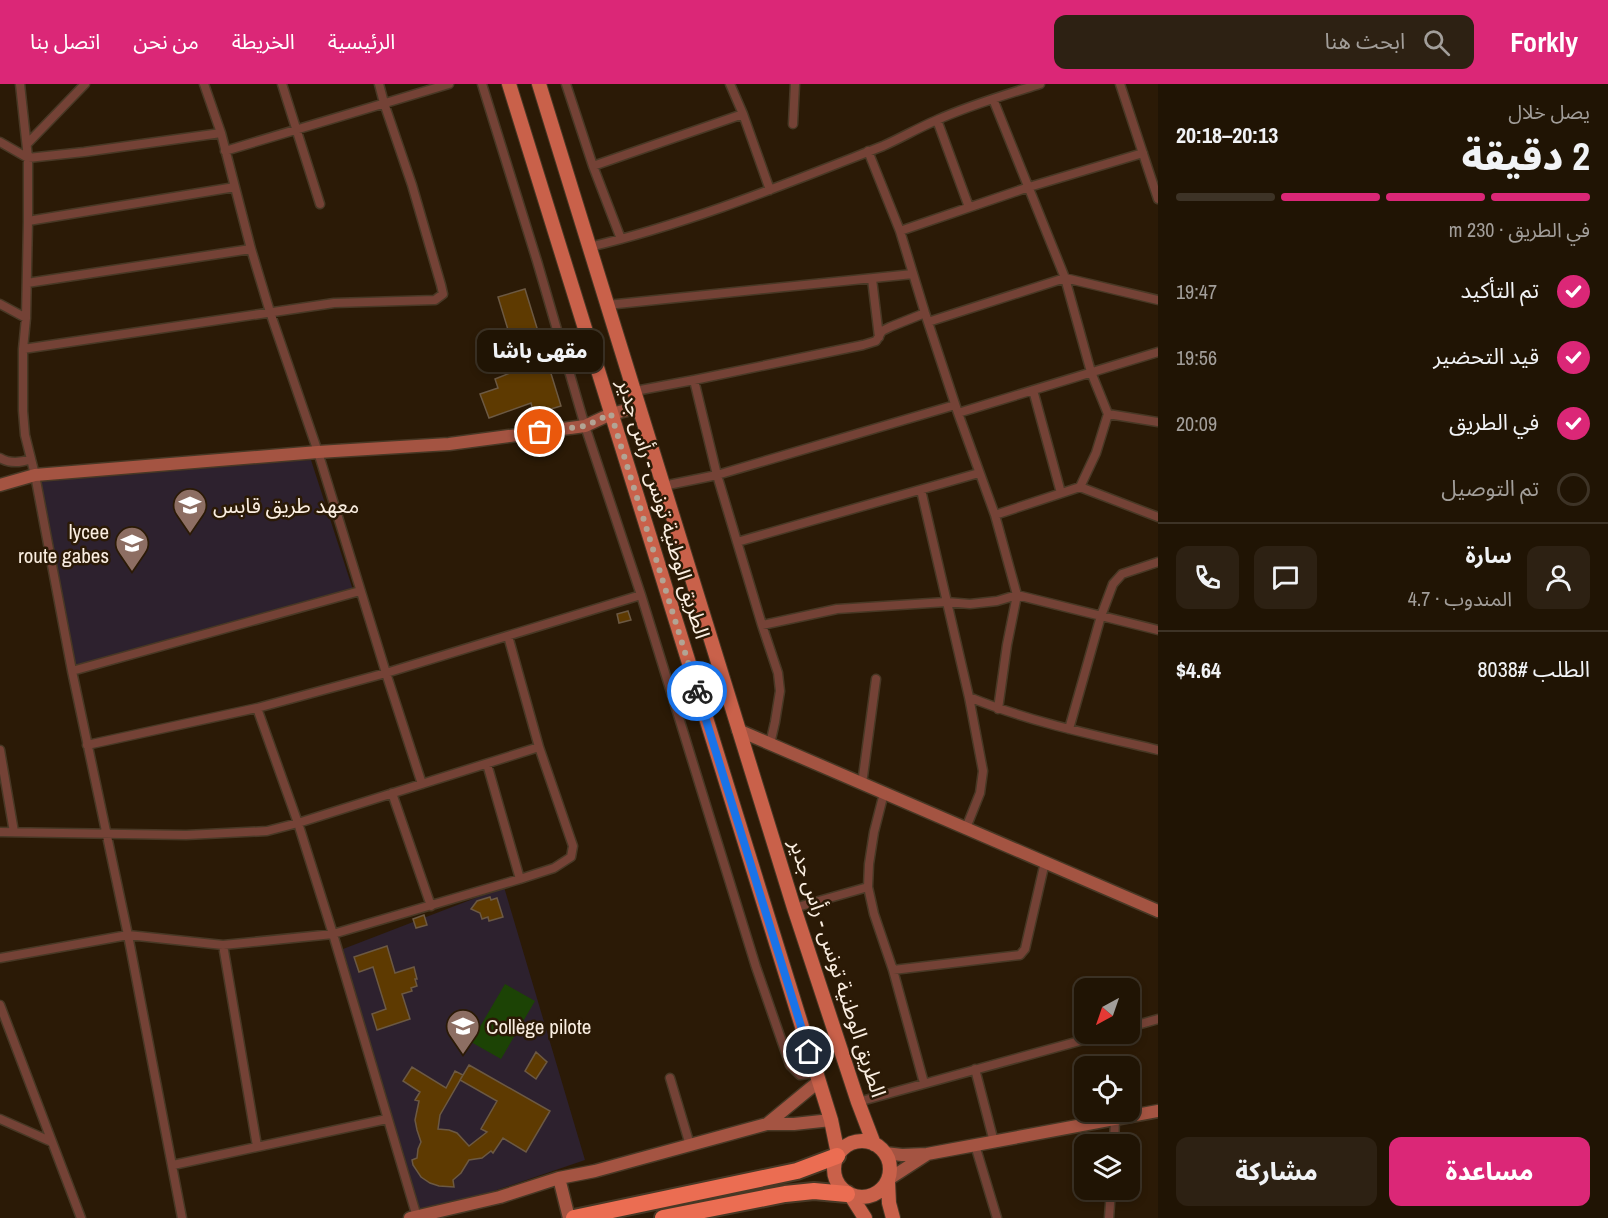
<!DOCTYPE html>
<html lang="ar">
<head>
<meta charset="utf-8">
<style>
  :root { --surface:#201404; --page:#2d2113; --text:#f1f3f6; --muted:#a29e9a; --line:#3d3326; --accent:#db2777 }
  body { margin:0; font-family:"Archivo Narrow","Noto Sans Arabic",sans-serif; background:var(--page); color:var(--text); direction:rtl; height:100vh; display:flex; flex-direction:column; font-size:22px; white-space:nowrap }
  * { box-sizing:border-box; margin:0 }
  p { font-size:20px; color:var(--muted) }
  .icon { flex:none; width:33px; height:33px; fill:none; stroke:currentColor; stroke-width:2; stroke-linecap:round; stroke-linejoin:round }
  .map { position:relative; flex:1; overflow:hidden; direction:ltr }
  .panel { display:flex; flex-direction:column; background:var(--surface); width:450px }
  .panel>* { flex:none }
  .needle { width:39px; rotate:220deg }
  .buttons { position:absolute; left:1074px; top:894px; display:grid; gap:12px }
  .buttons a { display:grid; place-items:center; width:66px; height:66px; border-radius:12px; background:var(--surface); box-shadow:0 3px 9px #0003,0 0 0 2px var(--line); font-size:30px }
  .pin { position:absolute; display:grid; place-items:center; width:51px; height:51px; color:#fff; margin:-26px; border:3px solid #fff; border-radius:50%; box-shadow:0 2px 6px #0007 }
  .courier { position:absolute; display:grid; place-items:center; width:60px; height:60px; margin:-30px; border:4px solid #1a73e8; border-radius:50%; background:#fff; color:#222; box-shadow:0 2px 8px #0007 }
  .bubble { position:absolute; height:42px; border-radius:12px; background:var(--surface); box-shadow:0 3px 9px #0003,0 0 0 2px var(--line); font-size:20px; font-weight:800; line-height:42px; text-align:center; direction:rtl }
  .head em { font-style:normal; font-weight:800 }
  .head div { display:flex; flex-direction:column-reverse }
  .head { display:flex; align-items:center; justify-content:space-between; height:102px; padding:0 18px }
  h1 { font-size:39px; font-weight:800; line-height:45px }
  .bar { display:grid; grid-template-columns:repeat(4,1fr); gap:9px 6px; align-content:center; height:72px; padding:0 18px }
  .bar i { height:8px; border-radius:4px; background:var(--line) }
  .bar .on { background:var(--accent) }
  .bar p { grid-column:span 4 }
  .line { display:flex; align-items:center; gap:15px; padding:0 18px; border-top:2px solid var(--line) }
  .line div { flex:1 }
  .round { display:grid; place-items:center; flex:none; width:63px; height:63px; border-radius:12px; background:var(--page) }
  ol { padding:0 18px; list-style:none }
  li { display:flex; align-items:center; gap:18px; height:66px }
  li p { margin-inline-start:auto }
  li .icon { padding:6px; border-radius:50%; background:var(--accent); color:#fff; stroke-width:4 }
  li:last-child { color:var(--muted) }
  li i { width:33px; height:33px; border:3px solid var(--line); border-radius:50% }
  .cta { display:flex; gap:12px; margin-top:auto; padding:12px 18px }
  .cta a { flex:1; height:69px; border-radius:12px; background:var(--accent); color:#fff; font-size:24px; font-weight:800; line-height:69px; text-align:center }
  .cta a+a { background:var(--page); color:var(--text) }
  header { display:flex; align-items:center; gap:36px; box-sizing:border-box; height:84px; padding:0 30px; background:var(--accent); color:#fff }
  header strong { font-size:28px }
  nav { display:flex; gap:33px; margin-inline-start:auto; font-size:21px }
  .search { width:420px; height:54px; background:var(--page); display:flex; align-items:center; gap:15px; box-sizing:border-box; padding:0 21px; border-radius:12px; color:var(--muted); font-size:22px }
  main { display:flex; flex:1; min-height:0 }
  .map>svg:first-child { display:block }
  .education { fill:#2d212e }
  .green { fill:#1c4305 }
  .building { fill:#5e3a01; stroke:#6c5943; stroke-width:1.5 }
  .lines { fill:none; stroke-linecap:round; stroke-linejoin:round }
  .street-casing { stroke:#483825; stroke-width:11 }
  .secondary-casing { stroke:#483825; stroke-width:15 }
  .primary-casing { stroke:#483825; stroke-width:16 }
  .highway-casing { stroke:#483825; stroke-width:20 }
  .street { stroke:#744236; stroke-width:8 }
  .secondary { stroke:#a45442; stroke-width:12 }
  .primary { stroke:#c9614a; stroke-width:14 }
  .highway { stroke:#eb6d52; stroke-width:16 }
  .done { stroke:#b2a494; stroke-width:6; stroke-dasharray:0 10.8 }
  .route { stroke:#1a73e8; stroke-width:8 }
  .labels { text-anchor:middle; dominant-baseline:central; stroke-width:5; stroke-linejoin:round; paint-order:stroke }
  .poi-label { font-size:21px; fill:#faeee1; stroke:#2b1a06; text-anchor:start }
  .street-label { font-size:21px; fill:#faeee1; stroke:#2b1a06 }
</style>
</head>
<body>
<header>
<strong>Forkly</strong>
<div class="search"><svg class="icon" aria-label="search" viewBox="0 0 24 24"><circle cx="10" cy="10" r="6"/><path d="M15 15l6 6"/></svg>ابحث هنا</div>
<nav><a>الرئيسية</a><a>الخريطة</a><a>من نحن</a><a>اتصل بنا</a></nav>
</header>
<main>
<section class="panel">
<div class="head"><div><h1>2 دقيقة</h1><p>يصل خلال</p></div><em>20:13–20:18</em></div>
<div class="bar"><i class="on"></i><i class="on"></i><i class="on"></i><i></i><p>في الطريق · 230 m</p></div>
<ol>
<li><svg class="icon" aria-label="check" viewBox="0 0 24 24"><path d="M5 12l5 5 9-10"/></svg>تم التأكيد<p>19:47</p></li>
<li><svg class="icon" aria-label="check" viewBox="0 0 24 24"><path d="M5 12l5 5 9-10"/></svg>قيد التحضير<p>19:56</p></li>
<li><svg class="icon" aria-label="check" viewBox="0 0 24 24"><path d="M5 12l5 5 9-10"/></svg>في الطريق<p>20:09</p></li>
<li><i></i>تم التوصيل</li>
</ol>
<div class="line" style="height:108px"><a class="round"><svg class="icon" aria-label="person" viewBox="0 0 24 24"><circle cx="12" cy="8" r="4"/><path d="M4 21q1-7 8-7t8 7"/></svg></a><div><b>سارة</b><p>المندوب · 4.7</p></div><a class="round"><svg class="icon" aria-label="chat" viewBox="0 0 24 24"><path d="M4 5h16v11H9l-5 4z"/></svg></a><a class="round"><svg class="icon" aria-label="phone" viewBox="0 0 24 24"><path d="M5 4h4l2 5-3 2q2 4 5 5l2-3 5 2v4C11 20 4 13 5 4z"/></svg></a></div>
<div class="line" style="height:78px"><div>الطلب #8038</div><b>$4.64</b></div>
<div class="cta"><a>مساعدة</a><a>مشاركة</a></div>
</section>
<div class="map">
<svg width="1158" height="1134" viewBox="0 0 1158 1134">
  <rect width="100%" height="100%" fill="#2b1a06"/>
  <path class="education" d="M311,376L354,509L193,548L72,587L35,391Z
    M504,803L585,1076L417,1133L343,865Z"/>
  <path class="green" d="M505,900L535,917L501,975L471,958Z"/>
  <path class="building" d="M525,205L561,322L534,330L531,319L489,334L480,310L498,304L495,295L520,285L498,213Z
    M628,527L631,536L619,539L617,530Z
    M490,813L491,816L497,814L503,833L489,837L488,833L482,835L480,829L471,825L477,817Z
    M424,831L427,841L416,844L413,835Z
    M387,862L395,889L414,883L417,895H415L417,902L411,904L412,907L402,910L410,935L377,946L372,930L386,925L373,883L359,888L354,873Z
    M536,968L547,978L536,995L525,987Z
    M469,981L550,1027L526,1068L503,1054L493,1069L491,1067L482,1074L469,1076L461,1089L453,1096L454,1103L439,1102L430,1099L421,1093L413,1081L412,1076L417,1074L418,1065L421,1058L417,1046L415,1036L419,1017L415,1016L420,1008L403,997L412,983L446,1004L455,987L463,991L440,1031L438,1045L449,1046L457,1049L469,1062L487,1048L481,1045L497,1017L460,996Z"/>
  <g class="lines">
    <defs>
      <path id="street" d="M20,0L28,74V137L26,234L23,265V327L25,351L35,391L72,587L128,851L182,1134
        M204,0L221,49L251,165L270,228L318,368L386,589L422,700
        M282,0L320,120
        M482,0L537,177L585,342L641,511L756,883L790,981L800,991L815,989
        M566,0L593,82L621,155
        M730,0L743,30L770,106
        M1120,0L1158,115
        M993,15L1065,194L1091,288L1108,330
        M937,36L969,123
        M793,40L795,0
        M0,58L28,74L84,68L221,49
        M27,60L85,0
        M225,67L449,0
        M868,67L900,147L925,229L958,329L995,431L1017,511L1007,561L998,625
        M593,82L743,30
        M28,137L235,103
        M900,147L1029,103L1143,69
        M589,163C688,140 788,99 883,62C901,54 918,44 937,36C970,21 1005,11 1040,0
        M872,195L879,253
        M27,199L251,165
        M0,220L26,234
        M607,221L913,190
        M928,238L1065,194L1158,216
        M23,265L334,219L435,216L443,210L441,201L412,101L384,19L379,0
        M694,296L717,391L762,541L778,589L780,607L775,638L770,660
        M1033,306L1061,409
        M635,307L694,296L863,261L876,257L882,247L890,243L925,229
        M958,329L1158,268
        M0,374C10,380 20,379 31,375
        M663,402L717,391L955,321
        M1080,403L1158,433
        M921,406L969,613L983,687L980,709L966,744
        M995,431L1080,403L1096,369L1108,330L1158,338
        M737,458L979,389
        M762,541L837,525L946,518L970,520L997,517L1017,511L1158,546
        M72,587L360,507
        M969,613C1030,638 1094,651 1158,666
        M257,624L298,739L333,850L417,1133
        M1069,645L1101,532L1113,500L1122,490L1158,478
        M87,661L257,624L386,589L641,511
        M0,666L14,748
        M487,680L520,795
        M862,700L876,595
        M392,709L431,822
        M884,709L874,748L869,780L868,803L874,830L893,886L1020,871L1025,865L1045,778
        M0,748L186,751L267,747L298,739L539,663
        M794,824L868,803
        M223,861L257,1062
        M0,874L128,851L223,861L333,850L520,795L554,784L571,773L573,762L539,663L508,552
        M893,886L924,999
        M0,921L81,1134
        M1130,943L1158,935
        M975,985L994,1058
        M670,994L690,1061
        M858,1018L1105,950
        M0,1035L52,1058
        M1114,1060L1115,1035
        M975,1061L997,1134
        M173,1081L387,1035
        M1109,1134L1111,1106"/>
      <path id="secondary" d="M0,401L35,391L318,368L449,360L585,342L611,330L639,323
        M738,646L1158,827
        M767,1040L818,998
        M885,1069L902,1071L927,1070L1158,1027
        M559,1094L569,1134
        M889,1095L926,1071
        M410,1134L500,1113L559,1094L595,1087L767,1040H794L831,1036"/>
      <path id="primary" d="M509,0L831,1036L838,1070
        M539,0L794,824L858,1018L874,1060
        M834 1085a28 28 0 1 1 56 0a28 28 0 1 1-56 0Z
        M888,1097L889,1119L893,1134
        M851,1112L865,1134"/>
      <path id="highway" d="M574,1134L797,1087L837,1072
        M663,1134L785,1110L814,1107L847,1110"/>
    </defs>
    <use href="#street" class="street-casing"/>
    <use href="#secondary" class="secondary-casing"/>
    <use href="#primary" class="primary-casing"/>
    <use href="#highway" class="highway-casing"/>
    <use href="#street" class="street"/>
    <use href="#secondary" class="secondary"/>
    <use href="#primary" class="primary"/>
    <use href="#highway" class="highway"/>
  </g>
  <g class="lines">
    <path class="done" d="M540,348L585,342L611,330L697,607"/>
    <path class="route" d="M697,607L809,968"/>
  </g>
  <defs>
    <symbol id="school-pin" viewBox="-11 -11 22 30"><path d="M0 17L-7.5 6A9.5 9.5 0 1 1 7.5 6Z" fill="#8d6e63" stroke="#2b1a06"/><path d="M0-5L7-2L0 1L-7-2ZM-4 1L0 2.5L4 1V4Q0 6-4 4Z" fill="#fff"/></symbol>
  </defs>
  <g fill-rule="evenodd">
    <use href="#school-pin" x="171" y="402" width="38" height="52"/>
    <use href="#school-pin" x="113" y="440" width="38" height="52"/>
    <use href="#school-pin" x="444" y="923" width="38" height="52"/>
  </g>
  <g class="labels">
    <g class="poi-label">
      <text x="213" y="421">معهد طريق قابس</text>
      <text x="109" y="447" text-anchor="end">lycee<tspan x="109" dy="24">route gabes</tspan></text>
      <text x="486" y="942">Collège pilote</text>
    </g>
    <g class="street-label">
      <text transform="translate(664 425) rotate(73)">الطريق الوطنية تونس - رأس جدير</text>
      <text transform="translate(838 884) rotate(72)">الطريق الوطنية تونس - رأس جدير</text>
    </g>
  </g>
</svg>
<div class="buttons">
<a><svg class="needle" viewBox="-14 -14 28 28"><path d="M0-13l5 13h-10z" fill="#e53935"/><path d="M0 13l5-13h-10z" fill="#a29e9a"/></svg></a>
<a><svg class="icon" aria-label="locate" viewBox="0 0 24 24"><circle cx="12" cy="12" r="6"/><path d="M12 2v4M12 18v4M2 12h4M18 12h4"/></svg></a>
<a><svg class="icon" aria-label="layers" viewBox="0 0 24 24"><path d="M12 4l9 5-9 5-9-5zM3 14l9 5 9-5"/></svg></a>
</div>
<div class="pin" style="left:540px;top:348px;background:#ea580c"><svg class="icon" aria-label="bag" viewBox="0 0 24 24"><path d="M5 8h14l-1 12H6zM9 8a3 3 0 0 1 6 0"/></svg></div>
<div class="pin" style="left:809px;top:968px;background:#1f2937"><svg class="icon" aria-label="home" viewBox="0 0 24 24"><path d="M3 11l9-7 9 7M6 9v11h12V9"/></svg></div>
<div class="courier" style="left:697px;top:607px"><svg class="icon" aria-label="bike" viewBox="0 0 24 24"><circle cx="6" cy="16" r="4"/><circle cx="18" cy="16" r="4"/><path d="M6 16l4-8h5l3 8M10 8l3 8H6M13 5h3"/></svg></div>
<div class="bubble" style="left:477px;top:246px;width:126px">مقهى باشا</div>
</div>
</main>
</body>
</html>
